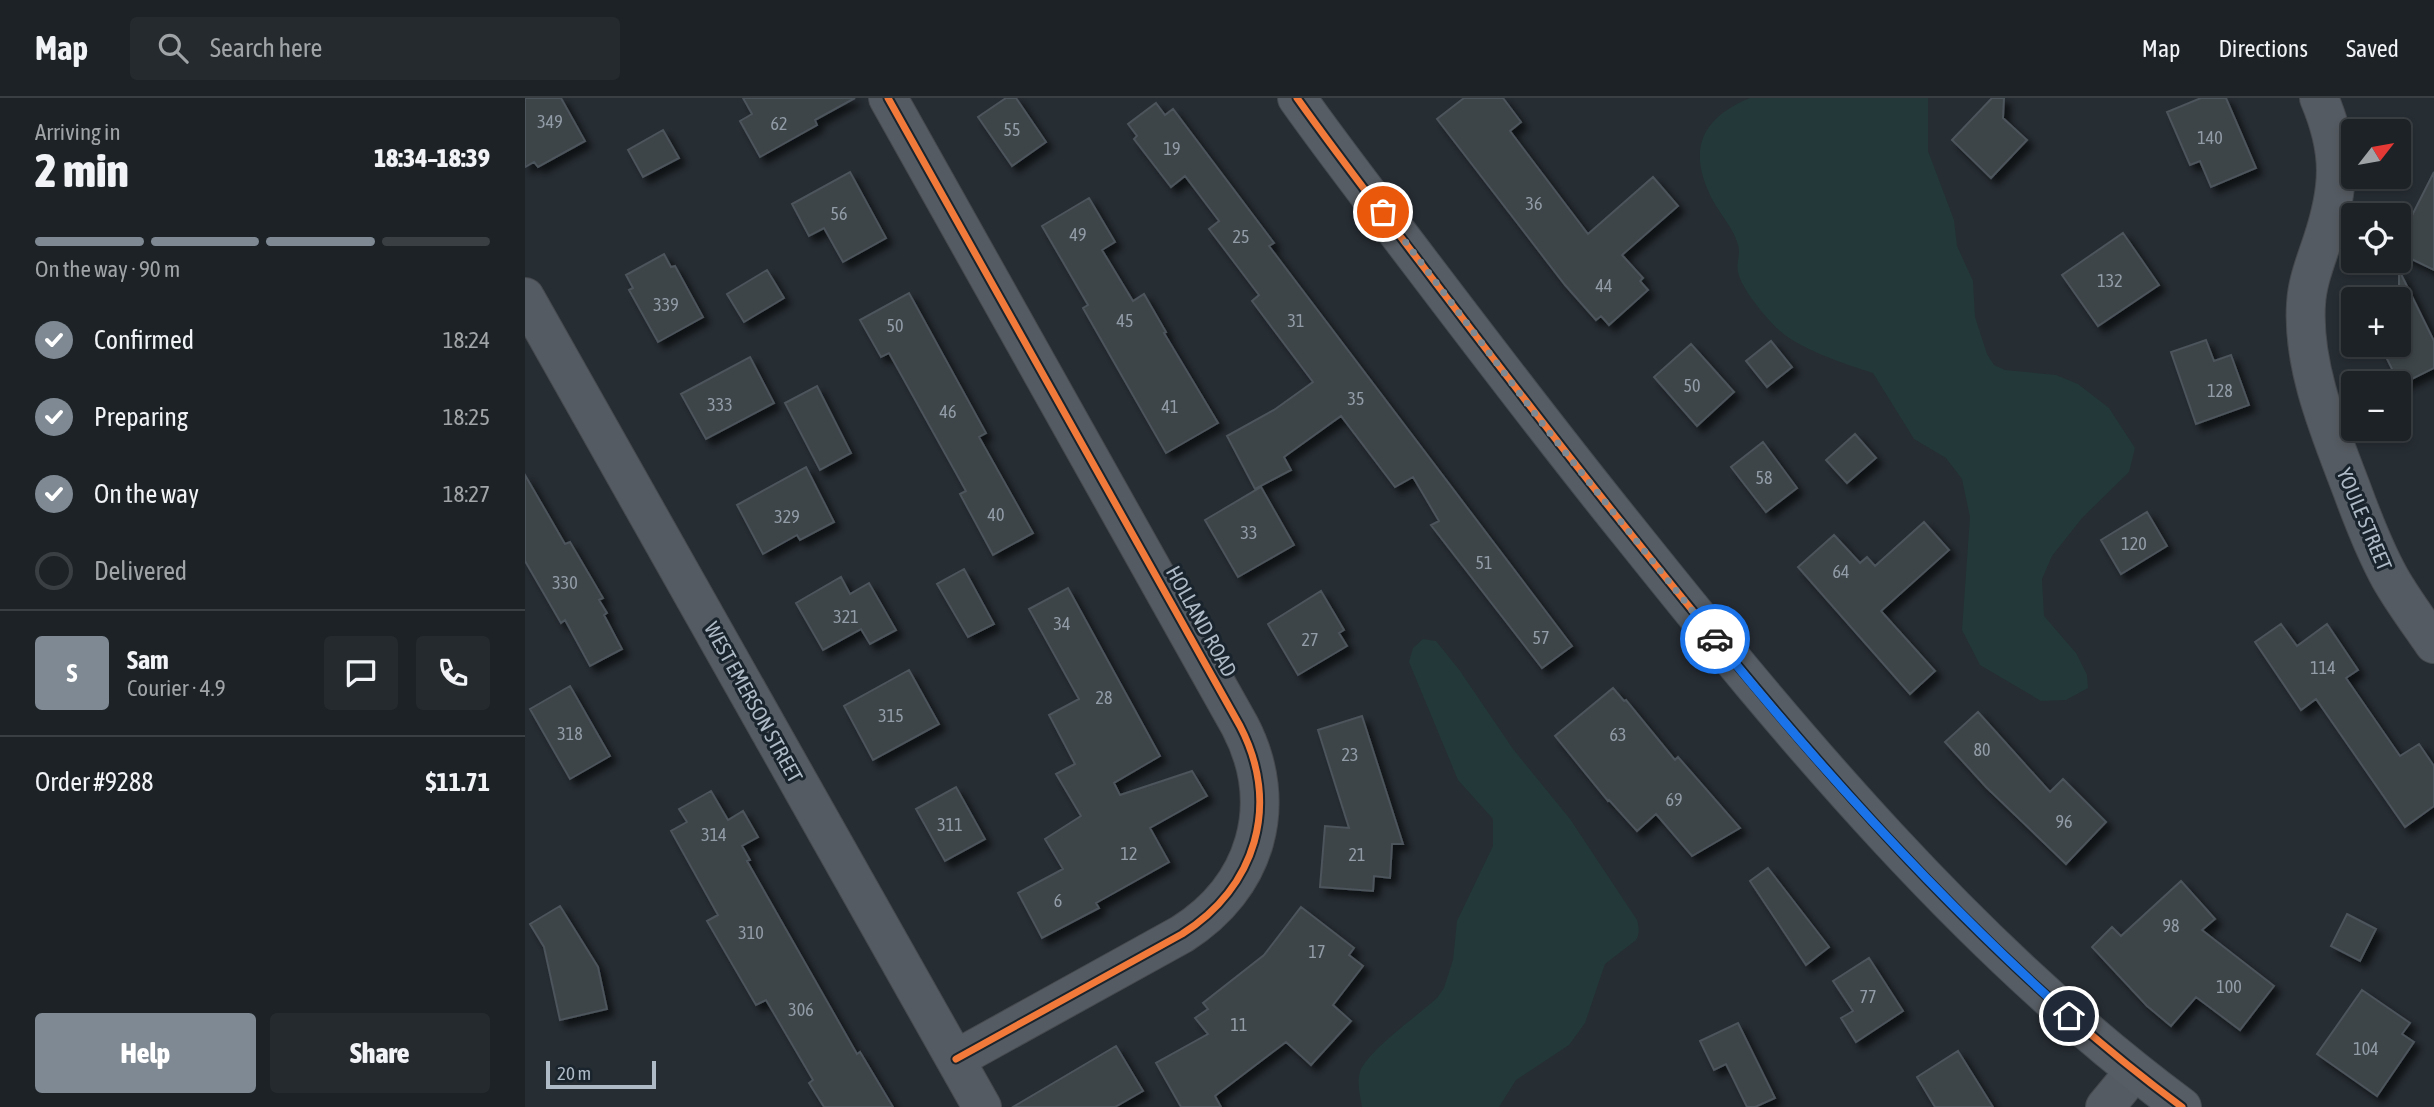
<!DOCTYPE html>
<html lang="en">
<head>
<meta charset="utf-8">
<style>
  :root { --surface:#1c2226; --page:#252a2e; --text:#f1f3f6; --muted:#a0a4a7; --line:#3a3f43; --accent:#7e8993 }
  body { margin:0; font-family:"Asap Condensed",sans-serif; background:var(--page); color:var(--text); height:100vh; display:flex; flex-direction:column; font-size:26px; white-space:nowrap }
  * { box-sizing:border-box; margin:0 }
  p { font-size:23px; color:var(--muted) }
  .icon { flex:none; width:38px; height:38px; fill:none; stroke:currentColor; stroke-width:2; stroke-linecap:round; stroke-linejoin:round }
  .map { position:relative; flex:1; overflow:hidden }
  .panel { display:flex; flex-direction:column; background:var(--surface); width:525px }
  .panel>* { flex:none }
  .needle { width:46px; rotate:59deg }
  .fabs { position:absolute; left:1816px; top:21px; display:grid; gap:14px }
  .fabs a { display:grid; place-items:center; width:70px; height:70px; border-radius:7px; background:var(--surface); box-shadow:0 4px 10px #0003,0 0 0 2px var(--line); font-size:35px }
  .scale { position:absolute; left:21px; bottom:18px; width:110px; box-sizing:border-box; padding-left:7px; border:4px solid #aebac6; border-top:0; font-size:19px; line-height:24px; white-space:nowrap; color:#aebac6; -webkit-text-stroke:5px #19242d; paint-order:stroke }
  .pin { position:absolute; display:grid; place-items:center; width:60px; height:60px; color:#fff; margin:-30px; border:4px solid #fff; border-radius:50%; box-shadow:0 2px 7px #0007 }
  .courier { position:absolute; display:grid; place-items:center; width:70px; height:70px; margin:-35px; border:5px solid #1a73e8; border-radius:50%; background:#fff; color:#222; box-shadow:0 2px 9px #0007 }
  .summary em { font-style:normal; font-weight:800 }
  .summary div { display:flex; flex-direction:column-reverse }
  .summary { display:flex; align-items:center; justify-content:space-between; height:119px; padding:0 35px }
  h1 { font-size:46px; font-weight:800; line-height:52px }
  .bar { display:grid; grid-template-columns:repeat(4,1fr); gap:10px 7px; align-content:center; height:84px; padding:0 35px }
  .bar i { height:9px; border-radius:5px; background:var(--line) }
  .bar .selected { background:var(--accent) }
  .bar p { grid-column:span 4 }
  .line { display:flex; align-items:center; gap:18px; padding:0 35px; border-top:2px solid var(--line) }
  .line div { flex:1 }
  .round { display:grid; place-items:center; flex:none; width:74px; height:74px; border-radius:7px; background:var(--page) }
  ol { padding:0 35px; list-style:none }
  li { display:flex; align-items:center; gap:21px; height:77px }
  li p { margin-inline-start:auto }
  li .icon { padding:7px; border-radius:50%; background:var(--accent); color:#fff; stroke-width:4 }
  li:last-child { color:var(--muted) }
  li i { width:38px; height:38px; border:4px solid var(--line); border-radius:50% }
  .primary-button { display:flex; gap:14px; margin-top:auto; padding:14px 35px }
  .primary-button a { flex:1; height:80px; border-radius:7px; background:var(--accent); color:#fff; font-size:28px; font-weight:800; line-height:80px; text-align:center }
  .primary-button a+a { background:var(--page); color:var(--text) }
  header { display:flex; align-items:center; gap:42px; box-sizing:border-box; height:98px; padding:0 35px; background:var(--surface); border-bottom:2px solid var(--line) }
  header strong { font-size:33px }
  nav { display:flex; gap:38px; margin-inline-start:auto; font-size:24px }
  .search { width:490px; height:63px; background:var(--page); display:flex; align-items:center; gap:18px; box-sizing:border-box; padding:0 24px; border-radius:7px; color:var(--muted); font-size:26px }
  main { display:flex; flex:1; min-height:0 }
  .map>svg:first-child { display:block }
  .green { fill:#233838 }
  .building { fill:#3e444a; stroke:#4d545b; stroke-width:2; filter:url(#shadow) }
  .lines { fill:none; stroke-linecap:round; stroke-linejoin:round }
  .minor-casing { stroke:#44494e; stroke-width:40 }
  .major-casing { stroke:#434a50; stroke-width:40 }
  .minor { stroke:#555b62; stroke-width:38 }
  .major { stroke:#575d64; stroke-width:38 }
  .cycleway-casing { stroke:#19242d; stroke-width:11 }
  .cycleway { stroke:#f17a3a; stroke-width:7 }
  .done { stroke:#7e8993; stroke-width:7; stroke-dasharray:0 12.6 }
  .route { stroke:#1a73e8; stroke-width:9 }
  .labels { text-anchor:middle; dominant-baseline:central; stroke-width:6; stroke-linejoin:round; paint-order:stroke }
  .number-label { font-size:18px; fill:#929ca7 }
  .street-label { font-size:21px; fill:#aebac6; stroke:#19242d }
</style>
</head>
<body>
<header>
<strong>Map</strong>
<div class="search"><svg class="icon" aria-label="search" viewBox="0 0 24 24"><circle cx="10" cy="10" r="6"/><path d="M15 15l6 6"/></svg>Search here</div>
<nav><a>Map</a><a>Directions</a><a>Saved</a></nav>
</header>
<main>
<section class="panel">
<div class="summary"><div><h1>2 min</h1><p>Arriving in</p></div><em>18:34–18:39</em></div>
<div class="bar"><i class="selected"></i><i class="selected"></i><i class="selected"></i><i></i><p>On the way · 90 m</p></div>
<ol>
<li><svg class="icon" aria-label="check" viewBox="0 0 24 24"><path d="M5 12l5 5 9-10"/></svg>Confirmed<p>18:24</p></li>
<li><svg class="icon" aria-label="check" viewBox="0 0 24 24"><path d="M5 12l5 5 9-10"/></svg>Preparing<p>18:25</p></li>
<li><svg class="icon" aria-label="check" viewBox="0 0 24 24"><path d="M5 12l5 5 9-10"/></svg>On the way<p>18:27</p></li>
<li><i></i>Delivered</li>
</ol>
<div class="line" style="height:126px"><b class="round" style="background:var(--accent);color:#fff">S</b><div><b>Sam</b><p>Courier · 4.9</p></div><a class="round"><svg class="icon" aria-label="chat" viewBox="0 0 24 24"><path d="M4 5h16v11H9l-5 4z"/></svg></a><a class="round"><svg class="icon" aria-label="phone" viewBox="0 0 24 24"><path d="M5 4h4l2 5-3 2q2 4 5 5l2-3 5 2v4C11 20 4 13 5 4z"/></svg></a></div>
<div class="line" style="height:91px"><div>Order #9288</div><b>$11.71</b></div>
<div class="primary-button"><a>Help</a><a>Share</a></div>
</section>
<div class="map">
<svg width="1909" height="1009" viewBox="0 0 1909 1009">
  <defs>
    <filter id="shadow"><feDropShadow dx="6" dy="6" stdDeviation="3.5" flood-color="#0009"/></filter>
  </defs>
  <rect width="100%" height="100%" fill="#262d33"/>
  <path class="green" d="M1225,0H1403V53L1429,122L1432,148L1448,183L1450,219L1462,256L1469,267L1480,272L1531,277L1553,286L1584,310L1610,350L1604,374L1557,420L1527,458L1517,481L1519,518L1551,555L1562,577L1563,590L1541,602L1516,603L1455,567L1437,532L1445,419L1437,381L1421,360L1389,341L1348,275C1320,266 1283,254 1260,237C1246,227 1216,191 1213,174C1211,165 1216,155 1213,147C1209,131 1195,116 1187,101C1162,52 1176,20 1225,0Z
    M898,541L911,543L935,573L988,651L1045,721L1112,822C1114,830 1115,835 1111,842L1080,866L1060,925L1044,947L991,982L974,1009H837C835,997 831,983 836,971C848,949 892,918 912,900L919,890L928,862L932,823L968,748V721L933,682L884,564L888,550Z"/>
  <path class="building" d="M0,0H36L60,43L13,69L9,64L0,69Z
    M218,0H330L290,22L292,27L235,59L215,23L227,16Z
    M481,0H491L521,44L487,68L453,19Z
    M939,0H978L996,24L985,33L1063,136L1128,79L1153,108L1097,157L1118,180L1115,183L1123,192L1084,227L1076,218L1071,222L1040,187L912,21Z
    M1467,0H1479L1478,20L1502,42L1466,80L1427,42Z
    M1676,0H1701L1731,70L1686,89L1675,63L1665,67L1642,14Z
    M631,5L640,17L648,11L749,145L744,148L1047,548L1017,570L906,427L914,423L888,379L870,389L816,318L759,359L766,372L730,391L702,338L749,312L788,284L727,203L734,197L684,131L694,123L660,78L646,89L609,41L612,38L603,26Z
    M138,32L154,60L118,79L103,52Z
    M325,74L361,140L318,164L299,130L284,138L267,106Z
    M1909,74V172L1874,155V143Z
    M564,100L590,144L577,152L608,203L619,196L641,234L639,235L693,325L641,355L558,210L563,207L517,128Z
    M1598,135L1634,187L1573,228L1537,177Z
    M139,156L146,169L150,168L178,219L133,244L104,192L108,190L101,177Z
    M242,172L259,200L219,224L202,196Z
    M1874,172L1909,243V270L1875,287L1855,247H1874Z
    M384,195L461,335L454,339L508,435L468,457L435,396L441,393L364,255L356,259L335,222Z
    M1681,242L1689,263L1706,257L1724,307L1671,326L1646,254Z
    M1246,243L1267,269L1242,289L1221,263Z
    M1166,246L1209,294L1172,328L1129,279Z
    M225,259L249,305L181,341L156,296Z
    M292,288L326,355L295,372L260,305Z
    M1330,336L1351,360L1322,385L1301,362Z
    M1238,344L1272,390L1241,414L1206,369Z
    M281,369L309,424L275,442L272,437L238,456L212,407Z
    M0,377L40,446L45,444L78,500L74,502L82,515L79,517L97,551L65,568L40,522L36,525L0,463Z
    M736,389L769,447L713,479L680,422Z
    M1622,414L1642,448L1596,476L1576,442Z
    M1399,424L1424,452L1356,513L1410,573L1385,596L1273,469L1309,437L1335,465L1342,459L1350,468Z
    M439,471L469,526L443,539L412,486Z
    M316,479L325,496L344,485L371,532L345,546L336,531L298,552L271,505Z
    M543,490L635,658L589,685L595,697L667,673L682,698L625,730L644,764L571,805L574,810L517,840L493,795L538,771L520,741L556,718L531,676L550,666L524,617L554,601L504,511Z
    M796,493L819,532L814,535L822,548L773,577L743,526Z
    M1756,526L1772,548L1802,526L1833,572L1821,580L1875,658L1894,646L1909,668V708L1880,729L1791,601L1776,612L1730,544Z
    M384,572L414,626L348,662L319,608Z
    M45,588L85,658L45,681L5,611Z
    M1088,590L1099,603L1101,602L1150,662L1153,659L1215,730L1167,758L1131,716L1112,733L1084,702L1083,703L1030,638Z
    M1453,614L1525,694L1538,681L1581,724L1541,766L1461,689L1420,644Z
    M837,618L878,746H867L865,780L849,778L848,793L795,789L800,728L824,730L793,632Z
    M431,689L460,741L420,763L391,711Z
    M186,693L203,722L218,713L233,739L217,748L225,762L222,763L332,956L335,954L368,1009H299L284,985L288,982L241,902L231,907L182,823L193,817L146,733L162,724L154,711Z
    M1243,770L1304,849L1281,867L1225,783Z
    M1656,783L1690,821L1677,832L1749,888L1715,932L1671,899L1646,928L1622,908L1567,849L1587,829L1596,838Z
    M35,808L73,869L82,911L35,922L19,849L5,826Z
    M776,809L829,850L824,857L838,868L808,907L826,923L786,967L761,944L690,998L696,1009H656L631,965L683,936L670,920L683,911L678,905L739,857Z
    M1822,816L1851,831L1835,863L1806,848Z
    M1344,860L1378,913L1331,944L1316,920L1328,913L1308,883Z
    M1837,892L1885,925L1877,936L1889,944L1852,998L1792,956Z
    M1213,925L1250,1000L1230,1009H1222L1201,966L1189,972L1175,943Z
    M591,948L618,993L590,1009H488Z
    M1433,953L1468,1009H1410L1392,979Z"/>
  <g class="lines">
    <defs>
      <path id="minor" d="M363,0L715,628C756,707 731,789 657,836L431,961
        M1794,0C1817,54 1815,90 1797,144C1790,165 1782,185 1781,206C1777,269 1805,334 1827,392C1838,422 1849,451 1865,480C1878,503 1894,524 1909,546
        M0,199L457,1009
        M1580,1009L1609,974"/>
      <path id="major" d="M772,0C811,55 853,109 894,163C963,254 1033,346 1105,435C1268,639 1446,853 1657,1009"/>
    </defs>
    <use href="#minor" class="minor-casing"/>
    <use href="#major" class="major-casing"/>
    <use href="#minor" class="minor"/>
    <use href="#major" class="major"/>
    <defs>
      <path id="cycleway" d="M363,0L715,628C756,707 731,789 657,836L431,961
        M772,0C811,55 853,109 894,163C963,254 1033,346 1105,435C1268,639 1446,853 1657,1009"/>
    </defs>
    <use href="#cycleway" class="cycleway-casing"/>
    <use href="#cycleway" class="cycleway"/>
  </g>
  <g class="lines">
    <path class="done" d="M858,114L1020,329L1190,541"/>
    <path class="route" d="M1190,541C1298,674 1416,803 1544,918"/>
  </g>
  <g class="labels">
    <g class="number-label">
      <text x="25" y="23">349</text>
      <text x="254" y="25">62</text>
      <text x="487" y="31">55</text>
      <text x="1685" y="39">140</text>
      <text x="647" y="50">19</text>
      <text x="1009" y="105">36</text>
      <text x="314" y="115">56</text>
      <text x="553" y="136">49</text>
      <text x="716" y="138">25</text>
      <text x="1585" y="182">132</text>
      <text x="1079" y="187">44</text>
      <text x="141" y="206">339</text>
      <text x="600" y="222">45</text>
      <text x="771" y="222">31</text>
      <text x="370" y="227">50</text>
      <text x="1167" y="287">50</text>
      <text x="1695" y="292">128</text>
      <text x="831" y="300">35</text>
      <text x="195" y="306">333</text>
      <text x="645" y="308">41</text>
      <text x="423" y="313">46</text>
      <text x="1239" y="379">58</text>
      <text x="471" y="416">40</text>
      <text x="262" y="418">329</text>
      <text x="724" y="434">33</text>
      <text x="1609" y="445">120</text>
      <text x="959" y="464">51</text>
      <text x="1316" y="473">64</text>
      <text x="40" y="484">330</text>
      <text x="321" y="518">321</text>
      <text x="537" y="525">34</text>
      <text x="1016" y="539">57</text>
      <text x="785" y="541">27</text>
      <text x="1798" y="569">114</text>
      <text x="579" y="599">28</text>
      <text x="366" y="617">315</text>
      <text x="45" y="635">318</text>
      <text x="1093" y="636">63</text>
      <text x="1457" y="651">80</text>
      <text x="825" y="656">23</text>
      <text x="1149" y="701">69</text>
      <text x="1539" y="723">96</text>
      <text x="425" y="726">311</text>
      <text x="189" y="736">314</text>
      <text x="604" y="755">12</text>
      <text x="832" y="756">21</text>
      <text x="533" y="802">6</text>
      <text x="1646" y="827">98</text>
      <text x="226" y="834">310</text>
      <text x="792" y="853">17</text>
      <text x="1704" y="888">100</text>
      <text x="1343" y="898">77</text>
      <text x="276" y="911">306</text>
      <text x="714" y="926">11</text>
      <text x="1841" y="950">104</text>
    </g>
    <g class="street-label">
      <text transform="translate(1840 421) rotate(67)">YOULE STREET</text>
      <text transform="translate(677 523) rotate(61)">HOLLAND ROAD</text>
      <text transform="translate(229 604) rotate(61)">WEST EMERSON STREET</text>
    </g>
  </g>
</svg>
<div class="fabs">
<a><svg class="needle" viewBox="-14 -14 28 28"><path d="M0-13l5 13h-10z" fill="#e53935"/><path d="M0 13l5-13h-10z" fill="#a0a4a7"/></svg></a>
<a><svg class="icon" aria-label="locate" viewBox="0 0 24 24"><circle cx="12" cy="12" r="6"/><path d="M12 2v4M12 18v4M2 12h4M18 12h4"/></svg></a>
<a>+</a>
<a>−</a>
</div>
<div class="scale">20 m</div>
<div class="pin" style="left:858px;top:114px;background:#ea580c"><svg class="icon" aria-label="bag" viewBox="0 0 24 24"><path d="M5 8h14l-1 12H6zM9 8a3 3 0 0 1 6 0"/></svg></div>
<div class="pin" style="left:1544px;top:918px;background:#1f2937"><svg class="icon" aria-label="home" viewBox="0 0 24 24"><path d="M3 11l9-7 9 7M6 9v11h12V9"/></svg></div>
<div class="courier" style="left:1190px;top:541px"><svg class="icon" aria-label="car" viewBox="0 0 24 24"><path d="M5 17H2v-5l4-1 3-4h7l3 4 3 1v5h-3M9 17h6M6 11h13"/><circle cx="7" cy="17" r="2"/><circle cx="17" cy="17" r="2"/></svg></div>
</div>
</main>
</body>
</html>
